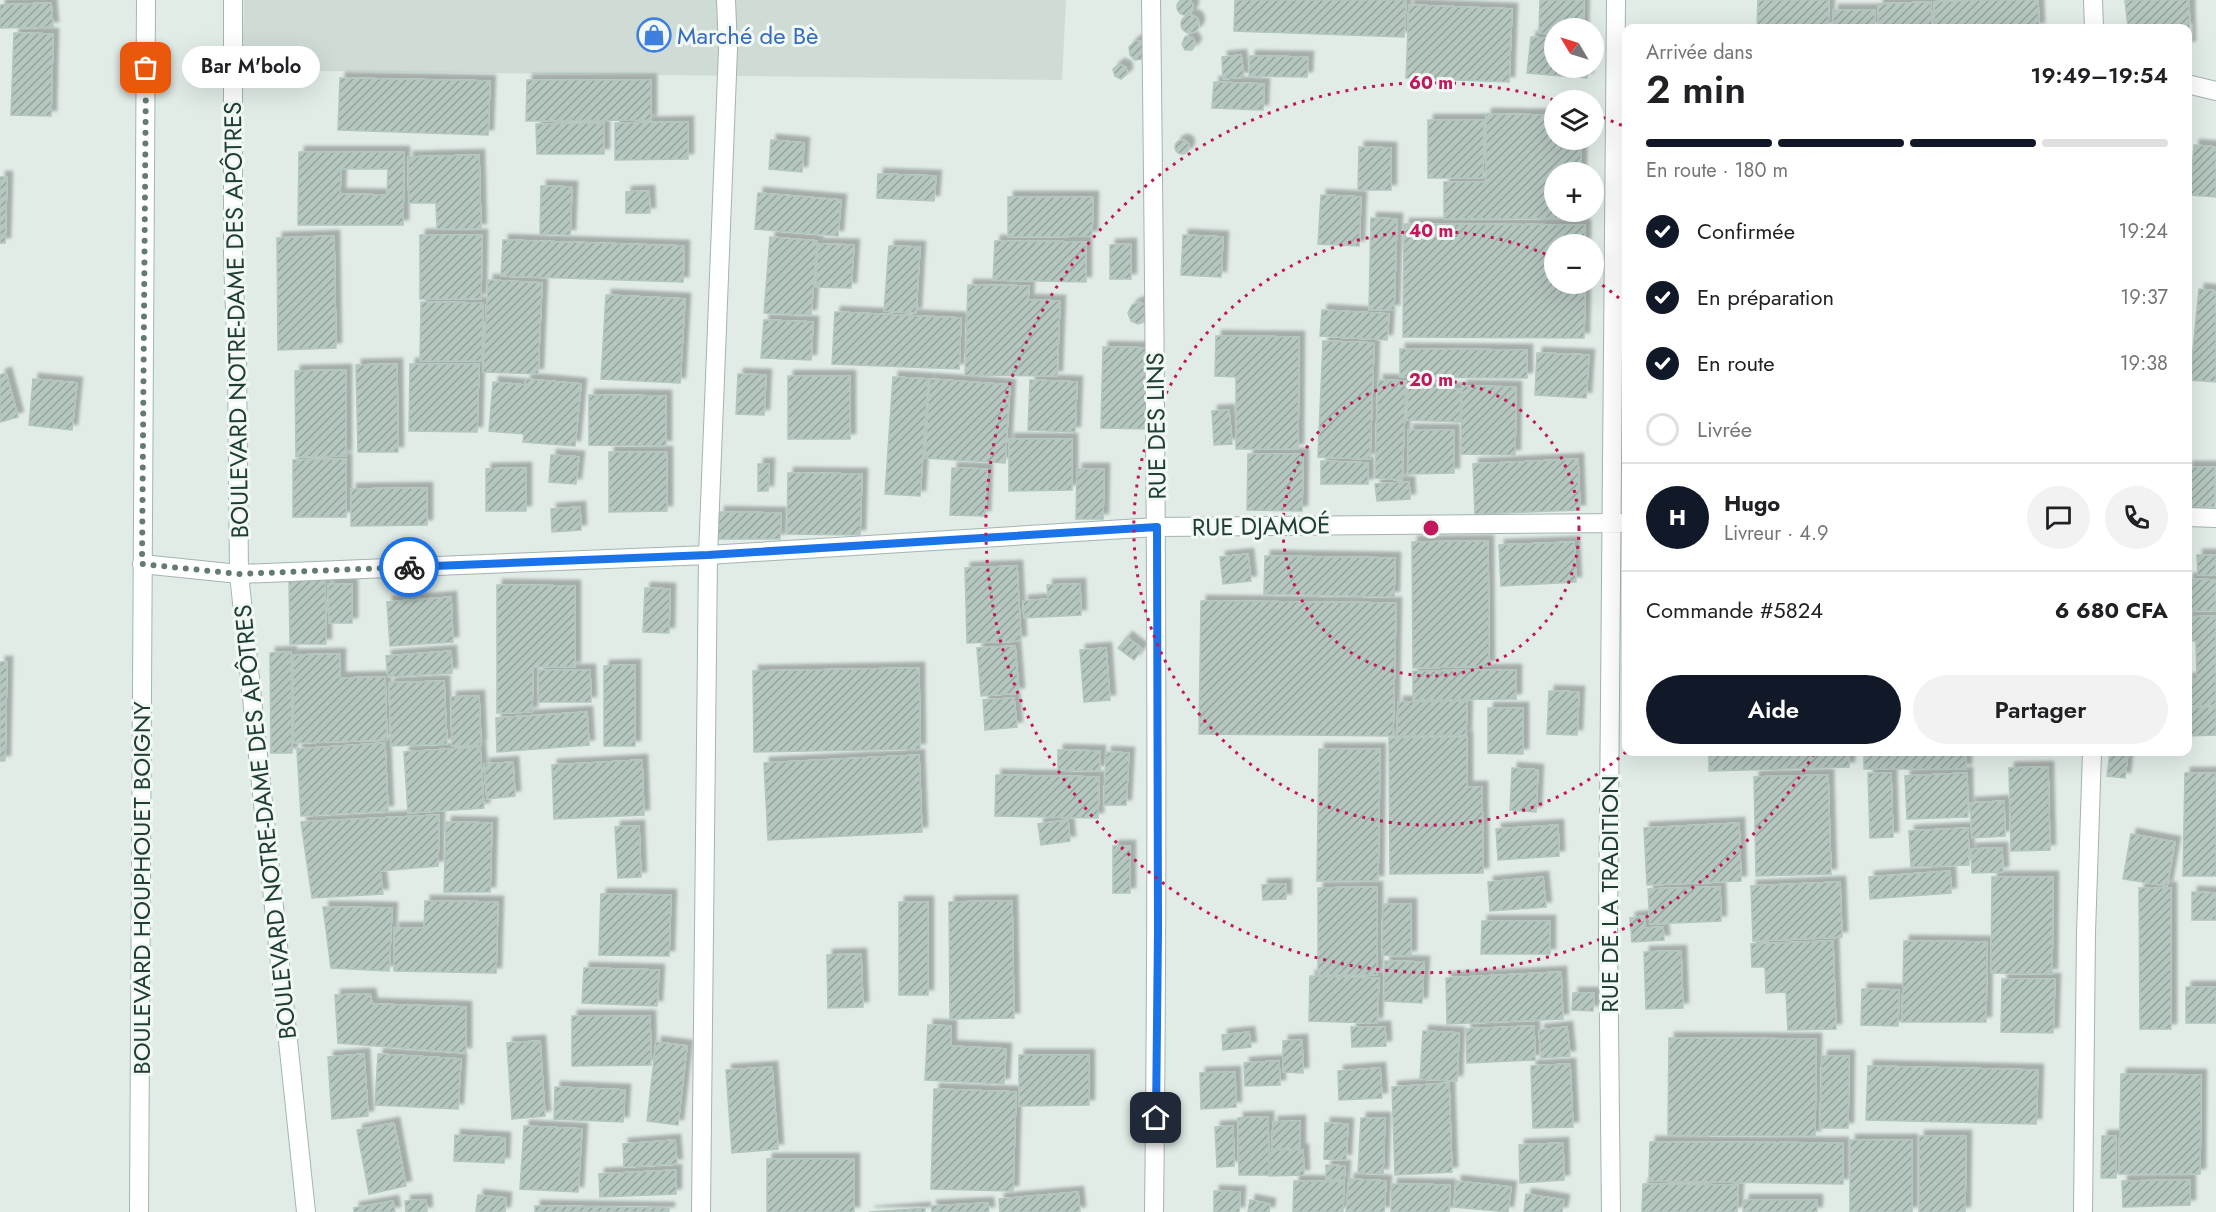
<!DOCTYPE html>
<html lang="fr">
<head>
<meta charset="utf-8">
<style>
  :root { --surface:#fff; --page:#f2f2f2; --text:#202124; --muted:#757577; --line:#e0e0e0; --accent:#111827 }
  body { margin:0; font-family:Jost,sans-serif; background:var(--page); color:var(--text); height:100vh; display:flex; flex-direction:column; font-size:22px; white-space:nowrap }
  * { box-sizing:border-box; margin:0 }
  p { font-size:20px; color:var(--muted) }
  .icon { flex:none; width:33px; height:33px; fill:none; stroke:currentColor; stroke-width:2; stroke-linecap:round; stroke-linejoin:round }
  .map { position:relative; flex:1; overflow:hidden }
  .details { position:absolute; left:1622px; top:24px; width:570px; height:732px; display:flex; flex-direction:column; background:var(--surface); border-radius:12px; box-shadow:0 6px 24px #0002 }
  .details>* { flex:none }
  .needle { width:39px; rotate:308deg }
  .tools { position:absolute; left:1544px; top:18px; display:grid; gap:12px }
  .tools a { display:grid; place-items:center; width:60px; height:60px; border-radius:50%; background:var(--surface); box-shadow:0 6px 24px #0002; font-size:30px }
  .pin { position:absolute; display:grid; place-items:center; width:51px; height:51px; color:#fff; margin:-26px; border-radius:12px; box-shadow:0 3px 9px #0006 }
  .courier { position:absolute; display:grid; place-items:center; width:60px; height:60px; margin:-30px; border:4px solid #1a73e8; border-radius:50%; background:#fff; color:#222; box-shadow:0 2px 8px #0007 }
  .bubble { position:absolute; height:42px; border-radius:21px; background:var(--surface); box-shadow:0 6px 24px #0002; font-size:20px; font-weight:600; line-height:42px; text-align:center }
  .summary em { font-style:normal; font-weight:600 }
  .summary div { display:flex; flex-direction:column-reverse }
  .summary { display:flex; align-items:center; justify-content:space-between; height:102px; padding:0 24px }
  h1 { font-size:39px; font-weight:600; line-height:45px }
  .bar { display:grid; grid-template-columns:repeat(4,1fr); gap:9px 6px; align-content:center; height:72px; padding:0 24px }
  .bar i { height:8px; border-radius:4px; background:var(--line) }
  .bar .active { background:var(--accent) }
  .bar p { grid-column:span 4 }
  .line { display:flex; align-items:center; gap:15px; padding:0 24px; border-top:2px solid var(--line) }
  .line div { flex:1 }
  .round { display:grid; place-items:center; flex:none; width:63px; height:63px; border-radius:32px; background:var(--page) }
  ol { padding:0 24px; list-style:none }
  li { display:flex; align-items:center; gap:18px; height:66px }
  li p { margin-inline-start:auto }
  li .icon { padding:6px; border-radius:50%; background:var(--accent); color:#fff; stroke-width:4 }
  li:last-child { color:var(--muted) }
  li i { width:33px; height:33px; border:3px solid var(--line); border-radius:50% }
  .action { display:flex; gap:12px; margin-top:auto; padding:12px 24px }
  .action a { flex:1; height:69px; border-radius:36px; background:var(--accent); color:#fff; font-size:24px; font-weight:600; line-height:69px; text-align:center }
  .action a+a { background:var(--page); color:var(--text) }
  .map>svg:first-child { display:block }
  .built { fill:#cfdcd6 }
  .building { fill:url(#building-hatch); stroke:#b3c6be; stroke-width:1.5; fill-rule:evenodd; filter:url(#shadow) }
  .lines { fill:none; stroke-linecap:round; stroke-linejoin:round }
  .street-casing { stroke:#a4b4ae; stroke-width:20 }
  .secondary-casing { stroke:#9fb9af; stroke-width:20 }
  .street { stroke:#fff; stroke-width:18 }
  .secondary { stroke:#fff; stroke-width:18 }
  .done { stroke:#647b73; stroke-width:6; stroke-dasharray:0 10.8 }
  .route { stroke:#1a73e8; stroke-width:8 }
  .ring { fill:none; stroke:#c2185b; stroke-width:3; stroke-dasharray:3 6 }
  .labels { text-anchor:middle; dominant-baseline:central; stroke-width:6; stroke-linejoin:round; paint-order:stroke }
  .shop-label { font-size:24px; fill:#366cbe; stroke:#f2f9f5; text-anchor:start }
  .street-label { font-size:24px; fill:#213e35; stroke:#f2f9f5 }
  .centre { fill:#c2185b; stroke:#f2f9f5; stroke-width:3 }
  .ring-label { font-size:18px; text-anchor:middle; font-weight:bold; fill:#c2185b; stroke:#f2f9f5; stroke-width:6; stroke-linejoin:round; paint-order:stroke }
</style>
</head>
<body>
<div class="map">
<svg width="2216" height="1212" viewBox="0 0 2216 1212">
  <defs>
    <pattern id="building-hatch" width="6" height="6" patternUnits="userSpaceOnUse" patternTransform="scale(1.5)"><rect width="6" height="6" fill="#b6c7c0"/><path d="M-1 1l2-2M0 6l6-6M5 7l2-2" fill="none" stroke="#94a39d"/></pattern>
    <filter id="shadow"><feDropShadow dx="5.5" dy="-5.5" stdDeviation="1.5" flood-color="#0004"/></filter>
  </defs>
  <rect width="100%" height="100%" fill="#e1ece7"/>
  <path class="built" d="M244,0H1066L1062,80L242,70Z"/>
  <path class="building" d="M1177 7a8 8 0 1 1 16 0a8 8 0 1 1-16 0Z
    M1235,0H1406L1404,37L1234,31Z
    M1540,0H1584L1583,28H1554V34L1539,33Z
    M1758,0H1829L1828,28H1757Z
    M1984,0H2038L2039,28H1935L1934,2Z
    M2125,0H2189L2190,46L2187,47V28H2128Z
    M1931,2L1932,28H1879L1878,4Z
    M51,3L53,27L0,28V5Z
    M1409,5L1512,9L1509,82L1406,78Z
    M1833,10H1875L1874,28H1833Z
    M1181 24a9 9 0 1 1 18 0a9 9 0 1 1-18 0Z
    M14,33L53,34L51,116L11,115Z
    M1185,37H1192L1196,44L1192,50H1185L1182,44Z
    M1531,37L1554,39V68H1588L1587,78L1527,73Z
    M1135,41H1143L1148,55L1143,59L1135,60L1130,55L1129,47Z
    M1241,55L1244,77L1223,79L1222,57Z
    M1250,56L1308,57L1307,77L1249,76Z
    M1119,64L1126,67L1127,74L1121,79L1115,76L1113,69Z
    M340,78L490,81L488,135L338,130Z
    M527,80H651V120L526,121Z
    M1214,82L1264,84L1263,110L1212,108Z
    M1486,114L1554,115V140H1581V172H1554V212H1581V218L1444,219V182H1486Z
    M1428,120H1484L1483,178H1428Z
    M688,122V159L615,160V123Z
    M604,123V154H537L536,124Z
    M1175 147a7 7 0 1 1 14 0a7 7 0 1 1-14 0Z
    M771,140L804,143L802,172L769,169Z
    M2194,145L2216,147V197L2190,195Z
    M1359,147L1391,148V190H1358Z
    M299,152H404L403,225H298ZM341,169H388L387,195L340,194Z
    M479,155L481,229H437L436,203H409L408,157Z
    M878,174L936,176L934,201L877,198Z
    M0,177H7L5,243H0Z
    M541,186L572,187L570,235L540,234Z
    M649,191L650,213H626V192Z
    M758,193L841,200L838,236L755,229Z
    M1321,195L1361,197L1359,246L1318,244Z
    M1008,197H1093L1092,236L1008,237Z
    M1371,218L1397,219L1394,310H1369Z
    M1404,224L1585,225V244H1554V284H1585L1584,338L1403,337Z
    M420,235H482L481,299H420Z
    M1183,235L1223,237L1221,277L1181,275Z
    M334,236L336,348L278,350L277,238Z
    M770,237L817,241L811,315L764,313Z
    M503,240L684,246L683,282L501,276Z
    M995,241L1086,242V282L993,280Z
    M818,244L854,245L851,288L816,287Z
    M1131,244V279H1110V245Z
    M889,246L920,247L916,313L884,311Z
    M488,280L542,283L538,374L483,372Z
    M968,285L1029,286L1028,300L1060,301L1057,376L965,375Z
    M2199,289L2216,291V382L2190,380Z
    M606,295L685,299L680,383L601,379Z
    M421,302L483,303L482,361H420Z
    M1139,302L1147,306L1146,321L1138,324L1131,321L1128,313L1132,305Z
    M1322,310L1389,314L1387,340L1320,336Z
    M835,312L961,318L959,369L832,364Z
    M764,320L813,322L811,360L761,358Z
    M1216,336L1299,337L1298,449H1236V377L1215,376Z
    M1323,341L1374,343L1370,459L1318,457Z
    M1103,347L1153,348L1152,429L1101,428Z
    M1400,349L1527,350V378L1400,377Z
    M1537,353L1589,355L1586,398L1535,395Z
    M397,364L398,452H358L356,365Z
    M410,364H479L477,432L409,431Z
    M346,370V456L296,457L295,371Z
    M6,373L18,417L0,422V375Z
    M738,374L766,375L764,415L736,414Z
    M788,376H850V439H788Z
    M893,377L928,379L920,496L885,494Z
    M33,379L77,383L72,430L29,425Z
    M526,379L581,384L575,446L523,442L524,434L489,431L493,382L525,385Z
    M930,379L1010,385L1005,463L925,458Z
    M1030,380L1077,382L1075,432L1028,430Z
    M1378,380L1406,381L1402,480L1375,478Z
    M1462,386L1516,387L1515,455L1461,454Z
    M1408,387L1461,389L1460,422L1407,420Z
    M589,395L666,396V446L589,445Z
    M1229,410L1232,444L1214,445L1212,411Z
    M1408,430H1454V473L1408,474Z
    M1009,439H1072V490L1009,491Z
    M609,452H667V511L609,512Z
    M1248,454H1303L1302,511L1247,510Z
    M551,455L579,457L576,484L549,482Z
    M346,459V517H293V460Z
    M1578,459L1580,510L1475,514L1473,464Z
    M1321,461L1368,463V484H1321Z
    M758,464H769L768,491H758Z
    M2187,467H2215V507H2187Z
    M526,468V511H486V469Z
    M952,468L987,469L985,516L950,515Z
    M1077,469H1104L1103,519H1076Z
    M788,473L862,474L860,535L787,534Z
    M1409,482L1410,499L1377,501L1375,484Z
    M427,488V525L351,526V489Z
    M580,507L581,530L552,532L551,509Z
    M719,512L781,513L780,539H718Z
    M1488,541L1489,666L1413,668L1412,542Z
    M1574,542L1576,582L1501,586L1499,545Z
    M1248,554L1251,581L1223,584L1220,557Z
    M2197,555H2216V575H2198Z
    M1265,556L1395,558L1394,597L1264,594Z
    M1017,566L1021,641L967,643L965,568Z
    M325,578L326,644H290L289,579Z
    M2188,579L2216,580V611L2187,610Z
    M328,584H352V623H329Z
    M1080,584L1081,615L1024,618L1023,601L1048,599L1047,585Z
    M497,585L575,586V667H533L532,712L497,713Z
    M645,588L670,589L669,633L643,632Z
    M451,597L453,642L390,646L387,602Z
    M1201,601L1396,603L1393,736L1199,734Z
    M2216,616V705L2187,706V679H2197L2196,641H2187V617Z
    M1127,637L1142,649L1134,660L1118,648Z
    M1015,646L1019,693L981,696L977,648Z
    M1106,648L1110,700L1084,702L1080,650Z
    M451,651L452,673L388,677L386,656Z
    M291,652L292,753H271L270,653Z
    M340,654V678L385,677L387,740L294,743L293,655Z
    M0,662H7L5,761H0Z
    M635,665V746H604V666Z
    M919,668L920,749L754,752L753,671Z
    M538,670H590L591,702H539Z
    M1516,670V699L1413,700V671Z
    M444,681L447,744L391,746L389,683Z
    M1549,691L1579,692L1577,735L1547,734Z
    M479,696L481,745L452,746L451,697Z
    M1014,698L1017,727L985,730L983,700Z
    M1467,701L1466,735L1397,736L1398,702Z
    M2216,707V735L2187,736V708Z
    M1488,708H1523V754L1488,753Z
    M587,712L589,745L497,752L496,718Z
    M1467,737V787H1482L1483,873L1390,874L1389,738Z
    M385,743L388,811L301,816L297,749Z
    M480,747L484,808L408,813L404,752Z
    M1319,749H1380L1378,881H1317Z
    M1058,750L1100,751V771L1058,770Z
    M1106,752L1129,753L1126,805H1104Z
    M1709,752H1849V767L1709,771Z
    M1864,752H1966V769H1864Z
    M2110,752H2128L2125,778L2107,776Z
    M919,755L922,832L768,840L764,763Z
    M642,760L644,815L554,819L552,765Z
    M513,762L515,796L487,799L484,764Z
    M2048,767L2050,850L2011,851L2009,768Z
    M1512,768L1538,770L1536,812L1510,810Z
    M1868,773H1891L1893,837L1870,838Z
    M1967,773L1968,817L1907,819L1905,776Z
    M2185,773H2216V876H2183Z
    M996,775L1099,777L1098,818L995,816Z
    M1828,775L1831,874L1756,876L1754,777Z
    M2004,801L2005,836L1972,838L1970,803Z
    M439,815L438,866L380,871L383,894L312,898L301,822Z
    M1068,820L1070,841L1041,845L1038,824Z
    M446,822L492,823L490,892H444Z
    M1739,823L1741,881L1647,885L1644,828Z
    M1558,825L1559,856L1498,860L1496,829Z
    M639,826L641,877L618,878L615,827Z
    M1968,828L1969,865L1911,867L1909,831Z
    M2131,834L2175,842L2167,886L2123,879Z
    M1113,846H1130V893H1113Z
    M2002,848L2003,872L1972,873L1971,849Z
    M1950,871L1951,893L1870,899L1869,877Z
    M1543,877L1546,907L1490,911L1488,882Z
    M1992,877H2053L2052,974L1991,973Z
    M1840,882L1842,937L1753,941L1751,886Z
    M1286,884V899L1263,900L1262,885Z
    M1377,887V975H1318V888Z
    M1720,887L1721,921L1650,924L1648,889Z
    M2139,888H2171V1029H2140Z
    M2192,892L2216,893V920H2192Z
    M601,894L671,895L669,956L599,955Z
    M425,901L498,902L496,973L394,971V928H424Z
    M1012,901L1014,1018L950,1019L949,902Z
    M899,902H928V995H899Z
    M1383,904H1411V956L1382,955Z
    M323,907L392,908L389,971L331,968Z
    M1644,916L1645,928L1663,927L1664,940L1632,942L1630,918Z
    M1482,921H1550V954H1481Z
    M1833,941L1836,1029L1788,1030L1786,992L1766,993L1765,967H1752L1751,944Z
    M1904,941L1987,942L1986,1022H1902Z
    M1681,951L1683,1008L1646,1009L1644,952Z
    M861,954L863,1007L828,1008L827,955Z
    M1385,961L1424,962L1422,1003L1384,1001Z
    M584,968L659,970L657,1006L582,1003Z
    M1561,972L1563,1019L1447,1024L1446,978Z
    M1310,976L1379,978L1377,1023L1309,1021Z
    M2002,979H2055L2053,1033L2001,1032Z
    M2186,987H2216V1023H2186Z
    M1862,989L1899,990L1898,1026L1861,1025Z
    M1573,993H1594L1593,1011L1572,1010Z
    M370,994L372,1004L466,1007V1053L338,1043L335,995Z
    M572,1016H650L651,1065L572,1066Z
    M928,1025L951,1026V1046L1006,1049L1004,1084L925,1080Z
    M1534,1026L1535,1060L1467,1063L1466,1029Z
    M1351,1027H1385L1386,1046L1352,1047Z
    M1567,1027L1570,1056L1541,1058L1539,1030Z
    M1423,1031L1459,1033L1457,1081L1420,1079Z
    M1249,1032L1251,1047L1223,1050L1222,1035Z
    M1669,1038L1816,1039L1815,1136L1668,1135Z
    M1302,1040L1303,1073L1283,1072V1041Z
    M540,1041L545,1116L512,1119L507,1043Z
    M656,1042L687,1046L678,1125L647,1121Z
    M364,1054L368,1116L332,1119L328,1057Z
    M378,1054L461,1059L458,1109L375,1105Z
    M1019,1055H1089V1105L1019,1106Z
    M1822,1056H1849L1848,1128H1820Z
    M1279,1061L1280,1085L1245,1086L1244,1063Z
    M1570,1064L1573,1127L1533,1128L1531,1066Z
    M1868,1066L2038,1070L2036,1124L1866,1120Z
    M772,1067L778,1149L732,1153L726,1070Z
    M1380,1068L1382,1098L1339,1100L1338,1071Z
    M1235,1072L1236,1107L1201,1109L1200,1073Z
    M2121,1074L2201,1075L2200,1174H2119Z
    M1449,1083L1452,1172L1395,1175L1392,1087Z
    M555,1087L625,1090L623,1122L554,1119Z
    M934,1089L1016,1092L1013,1191L931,1189Z
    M1268,1117L1269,1175H1239L1238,1118Z
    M1361,1118H1385L1383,1174L1358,1173Z
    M1300,1121V1149H1272L1273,1122Z
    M394,1123L406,1186L369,1194L357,1130Z
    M1325,1123L1348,1124L1346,1160L1324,1159Z
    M524,1126L582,1129L578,1192L520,1189Z
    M1233,1126L1234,1166L1217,1167L1215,1127Z
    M455,1135L505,1138L504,1163L454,1161Z
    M1919,1136H1966L1965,1212H1919Z
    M2102,1136H2116V1178H2101Z
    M675,1140L677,1164L624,1167L623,1144Z
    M1850,1140H1912V1212H1850Z
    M1650,1142L1843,1143V1184L1649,1181Z
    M1563,1143L1564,1180L1520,1183L1519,1145Z
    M1269,1150H1303L1304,1175L1269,1176Z
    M767,1159H854V1212H767Z
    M1326,1165L1345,1166L1344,1180L1326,1179Z
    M676,1170V1194L600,1197L599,1174Z
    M1349,1179L1386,1181L1384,1212H1346Z
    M2190,1180V1205L2123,1207L2122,1181Z
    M1294,1181L1344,1182L1343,1212H1293Z
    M1456,1181L1511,1187L1508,1212L1454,1207Z
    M1392,1184L1450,1185L1449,1212H1391Z
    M1643,1184L1738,1185L1737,1212H1642Z
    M1214,1191L1240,1192L1239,1212H1214Z
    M1078,1192L1080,1212H1000L999,1199Z
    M1526,1194L1564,1200L1562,1212H1524Z
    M478,1195L506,1198L505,1212H476Z
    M426,1200L427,1212H406L405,1201Z
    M1250,1200L1270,1204L1269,1212H1248Z
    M1744,1200H1817V1212H1743Z
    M393,1201L395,1212H354V1208Z
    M988,1203L989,1212H932L931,1206Z
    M535,1206L669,1208V1212H535Z
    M925,1208V1212H869Z"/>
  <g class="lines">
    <defs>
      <path id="street" d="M1151,0C1156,404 1159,808 1154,1212
        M2093,0L2094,28
        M2187,84L2216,91
        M2187,517L2216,518
        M142,564L239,574L708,555L1157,527L1626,523
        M701,1212L708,555L728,49L726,0
        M1611,1212L1608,931L1616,0
        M2083,1212L2086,933L2092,752"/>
      <path id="secondary" d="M233,0V258L237,362L239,574L306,1212
        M139,1212L146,0"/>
    </defs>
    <use href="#street" class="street-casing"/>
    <use href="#secondary" class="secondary-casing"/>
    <use href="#street" class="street"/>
    <use href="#secondary" class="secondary"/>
  </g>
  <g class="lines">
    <path class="done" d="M146,68L142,564L239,574L409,567"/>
    <path class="route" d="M409,567L708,555L1157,527L1158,930L1156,1118"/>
  </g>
  <g class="ring">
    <circle cx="1431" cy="528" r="148"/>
    <path d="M1626 752A297 297 0 1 1 1552 257M1595 280A297 297 0 0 1 1626 304"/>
    <path d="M1814 754A445 445 0 1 1 1554 100M1594 114A445 445 0 0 1 1623 126"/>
  </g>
  <defs>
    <symbol id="shop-ring" viewBox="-11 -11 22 22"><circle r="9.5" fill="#f2f9f5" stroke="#3f7fe0" stroke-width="1.5"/><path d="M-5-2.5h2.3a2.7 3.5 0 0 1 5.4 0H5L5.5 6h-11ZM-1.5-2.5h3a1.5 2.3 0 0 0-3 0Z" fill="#3f7fe0"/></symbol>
  </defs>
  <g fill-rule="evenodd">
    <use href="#shop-ring" x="635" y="16" width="38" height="38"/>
  </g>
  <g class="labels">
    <g class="shop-label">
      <text x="677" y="35">Marché de Bè</text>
    </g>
    <g class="street-label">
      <text transform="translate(236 320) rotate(-91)">BOULEVARD NOTRE-DAME DES APÔTRES</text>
      <text transform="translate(1156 426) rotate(-91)">RUE DES LINS</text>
      <text transform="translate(1261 526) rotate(-1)">RUE DJAMOÉ</text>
      <text transform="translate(265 822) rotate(-96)">BOULEVARD NOTRE-DAME DES APÔTRES</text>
      <text transform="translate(141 888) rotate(-90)">BOULEVARD HOUPHOUET BOIGNY</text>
      <text transform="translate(1609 894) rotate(-90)">RUE DE LA TRADITION</text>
    </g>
  </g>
  <circle cx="1431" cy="528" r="9" class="centre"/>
  <g class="ring-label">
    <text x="1431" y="89">60 m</text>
    <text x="1431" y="237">40 m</text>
    <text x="1431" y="386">20 m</text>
  </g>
</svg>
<div class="tools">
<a><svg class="needle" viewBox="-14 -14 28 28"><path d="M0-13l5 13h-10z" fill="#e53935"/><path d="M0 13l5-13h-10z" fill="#757577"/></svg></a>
<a><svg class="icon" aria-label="layers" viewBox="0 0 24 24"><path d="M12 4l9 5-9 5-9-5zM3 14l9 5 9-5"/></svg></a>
<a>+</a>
<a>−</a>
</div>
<div class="pin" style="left:146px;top:68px;background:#ea580c"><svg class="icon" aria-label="bag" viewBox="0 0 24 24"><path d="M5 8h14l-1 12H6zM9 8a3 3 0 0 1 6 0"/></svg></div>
<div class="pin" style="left:1156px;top:1118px;background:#1f2937"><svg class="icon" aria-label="home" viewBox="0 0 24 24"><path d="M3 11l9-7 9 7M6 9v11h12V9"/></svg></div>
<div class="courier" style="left:409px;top:567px"><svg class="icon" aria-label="bike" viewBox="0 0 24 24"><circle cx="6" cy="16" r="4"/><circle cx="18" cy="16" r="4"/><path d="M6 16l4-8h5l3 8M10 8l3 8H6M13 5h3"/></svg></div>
<div class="bubble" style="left:182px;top:46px;width:138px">Bar M'bolo</div>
<section class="details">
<div class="summary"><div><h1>2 min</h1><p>Arrivée dans</p></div><em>19:49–19:54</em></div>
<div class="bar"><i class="active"></i><i class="active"></i><i class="active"></i><i></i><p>En route · 180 m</p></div>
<ol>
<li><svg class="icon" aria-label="check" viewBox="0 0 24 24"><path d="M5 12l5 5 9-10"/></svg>Confirmée<p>19:24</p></li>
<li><svg class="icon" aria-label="check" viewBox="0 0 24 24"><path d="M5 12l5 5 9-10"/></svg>En préparation<p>19:37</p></li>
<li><svg class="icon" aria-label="check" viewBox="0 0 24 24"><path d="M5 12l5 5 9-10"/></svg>En route<p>19:38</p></li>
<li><i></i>Livrée</li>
</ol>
<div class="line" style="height:108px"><b class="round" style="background:var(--accent);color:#fff">H</b><div><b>Hugo</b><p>Livreur · 4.9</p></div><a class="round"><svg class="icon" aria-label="chat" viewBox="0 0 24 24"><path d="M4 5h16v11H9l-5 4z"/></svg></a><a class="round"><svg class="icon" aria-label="phone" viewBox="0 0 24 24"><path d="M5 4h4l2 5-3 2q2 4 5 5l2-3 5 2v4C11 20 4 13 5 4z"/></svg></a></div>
<div class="line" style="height:78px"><div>Commande #5824</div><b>6 680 CFA</b></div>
<div class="action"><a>Aide</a><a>Partager</a></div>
</section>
</div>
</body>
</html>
